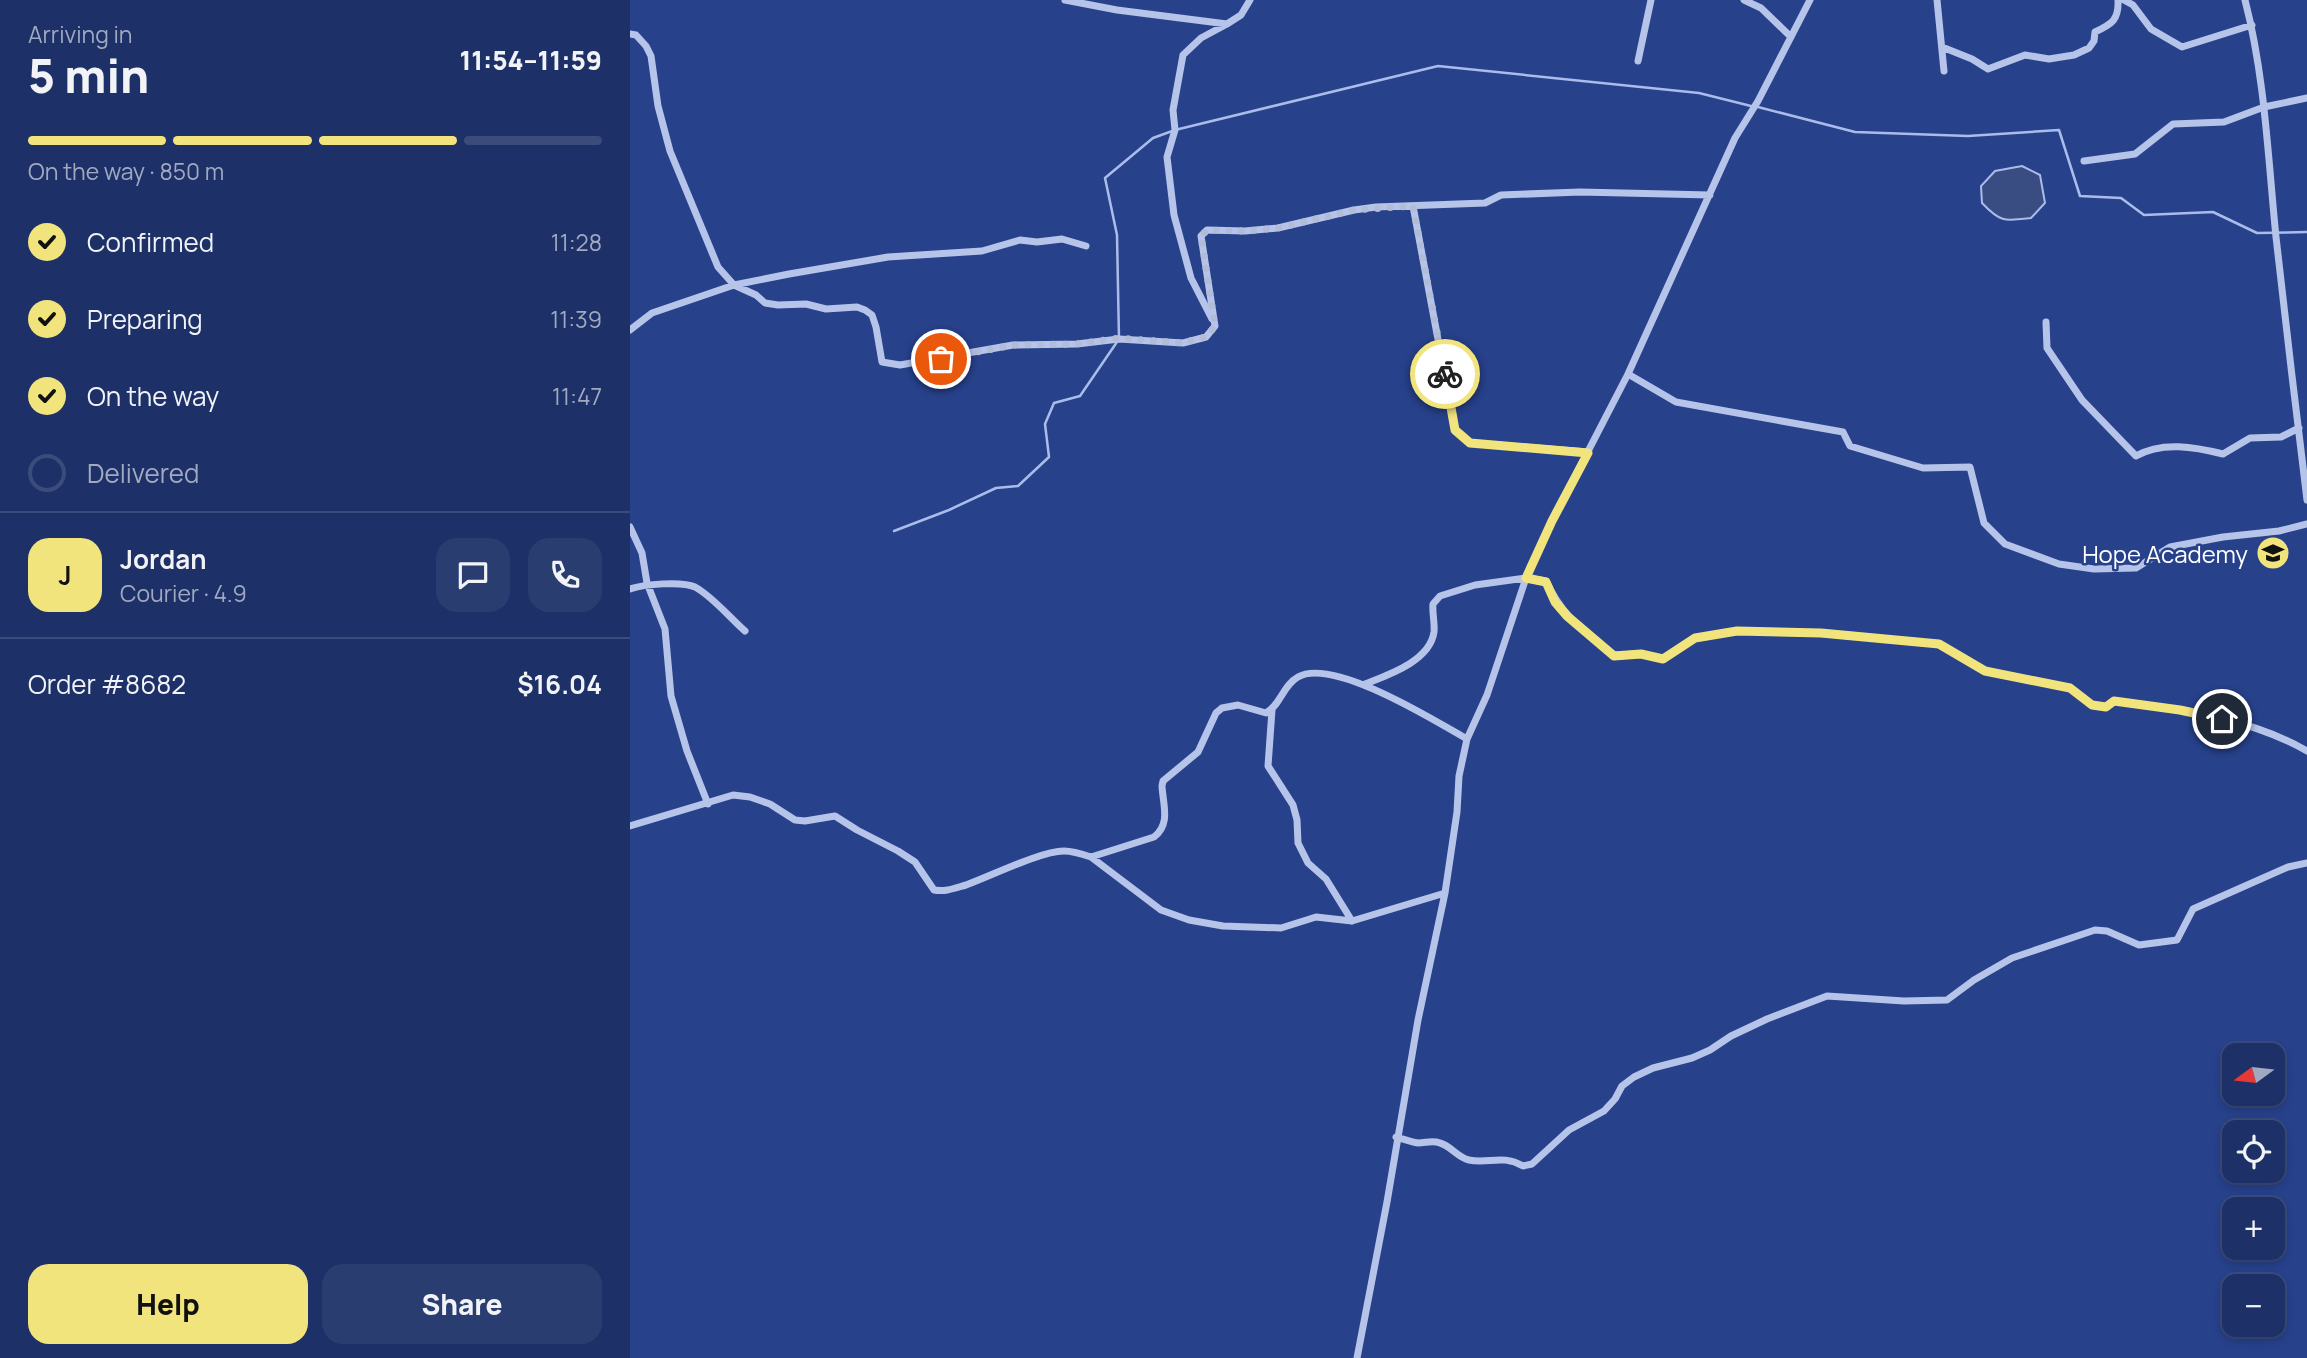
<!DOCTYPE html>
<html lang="en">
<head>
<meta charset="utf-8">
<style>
  :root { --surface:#1d3168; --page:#2a3d71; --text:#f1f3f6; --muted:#a0a9c0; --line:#3b4c7c; --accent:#f2e47c }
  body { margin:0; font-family:Manrope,sans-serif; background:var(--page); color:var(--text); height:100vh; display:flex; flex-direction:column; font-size:26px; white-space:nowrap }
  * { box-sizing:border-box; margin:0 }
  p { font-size:23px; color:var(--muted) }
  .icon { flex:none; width:38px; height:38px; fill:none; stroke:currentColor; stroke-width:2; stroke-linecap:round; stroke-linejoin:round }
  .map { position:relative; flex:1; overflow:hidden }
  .details { display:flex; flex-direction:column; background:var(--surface); width:630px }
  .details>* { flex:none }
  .needle { width:46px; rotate:255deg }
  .buttons { position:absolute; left:1592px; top:1043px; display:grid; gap:14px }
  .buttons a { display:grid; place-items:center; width:63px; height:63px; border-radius:14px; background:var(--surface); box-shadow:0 4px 10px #0003,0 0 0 2px var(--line); font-size:35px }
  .pin { position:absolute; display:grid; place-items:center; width:60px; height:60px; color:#fff; margin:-30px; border:4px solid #fff; border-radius:50%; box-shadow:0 2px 7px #0007 }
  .courier { position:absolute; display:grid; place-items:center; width:70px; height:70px; margin:-35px; border:5px solid #f2e47c; border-radius:50%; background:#fff; color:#222; box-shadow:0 2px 9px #0007 }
  .headline em { font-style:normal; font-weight:800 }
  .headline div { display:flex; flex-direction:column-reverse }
  .headline { display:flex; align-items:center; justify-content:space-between; height:119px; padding:0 28px }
  h1 { font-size:46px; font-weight:800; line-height:52px }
  .bar { display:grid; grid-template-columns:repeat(4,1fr); gap:10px 7px; align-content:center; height:84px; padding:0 28px }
  .bar i { height:9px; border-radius:5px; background:var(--line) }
  .bar .current { background:var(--accent) }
  .bar p { grid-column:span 4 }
  .line { display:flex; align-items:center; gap:18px; padding:0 28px; border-top:2px solid var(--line) }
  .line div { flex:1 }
  .round { display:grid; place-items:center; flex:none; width:74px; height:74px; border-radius:21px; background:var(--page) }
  ol { padding:0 28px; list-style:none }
  li { display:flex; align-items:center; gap:21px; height:77px }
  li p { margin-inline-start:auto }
  li .icon { padding:7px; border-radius:50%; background:var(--accent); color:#111; stroke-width:4 }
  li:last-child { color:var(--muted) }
  li i { width:38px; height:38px; border:4px solid var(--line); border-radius:50% }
  .cta { display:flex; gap:14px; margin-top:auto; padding:14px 28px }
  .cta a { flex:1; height:80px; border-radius:21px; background:var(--accent); color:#111; font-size:28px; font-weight:800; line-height:80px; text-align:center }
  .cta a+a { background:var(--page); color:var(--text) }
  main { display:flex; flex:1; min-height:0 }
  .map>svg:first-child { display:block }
  .water { fill:#3a4d83; stroke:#aabdea; stroke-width:2 }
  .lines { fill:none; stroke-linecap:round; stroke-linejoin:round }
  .stream { stroke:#aabdea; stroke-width:2.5 }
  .street { stroke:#b6c4ea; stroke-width:7 }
  .done { stroke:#b3bcd6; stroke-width:7; stroke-dasharray:0 12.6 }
  .route { stroke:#f2e47c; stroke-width:9 }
  .labels { text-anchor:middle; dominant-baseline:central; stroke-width:5; stroke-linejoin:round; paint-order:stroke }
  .poi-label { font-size:24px; fill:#fff; stroke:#27418b; text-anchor:end }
</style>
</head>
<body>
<main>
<section class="details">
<div class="headline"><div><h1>5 min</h1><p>Arriving in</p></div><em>11:54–11:59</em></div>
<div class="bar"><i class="current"></i><i class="current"></i><i class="current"></i><i></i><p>On the way · 850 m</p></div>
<ol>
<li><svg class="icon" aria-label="check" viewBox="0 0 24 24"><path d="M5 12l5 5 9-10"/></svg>Confirmed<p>11:28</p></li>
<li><svg class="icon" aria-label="check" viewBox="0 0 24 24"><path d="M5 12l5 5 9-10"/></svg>Preparing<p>11:39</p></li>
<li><svg class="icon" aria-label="check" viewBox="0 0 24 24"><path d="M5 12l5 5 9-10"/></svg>On the way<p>11:47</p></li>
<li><i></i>Delivered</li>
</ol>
<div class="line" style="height:126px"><b class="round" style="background:var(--accent);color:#111">J</b><div><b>Jordan</b><p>Courier · 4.9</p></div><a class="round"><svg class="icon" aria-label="chat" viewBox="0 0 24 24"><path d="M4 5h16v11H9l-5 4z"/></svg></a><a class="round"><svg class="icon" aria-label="phone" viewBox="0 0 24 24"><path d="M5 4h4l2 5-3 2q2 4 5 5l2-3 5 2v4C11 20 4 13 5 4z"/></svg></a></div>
<div class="line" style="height:91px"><div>Order #8682</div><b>$16.04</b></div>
<div class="cta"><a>Help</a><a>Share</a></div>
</section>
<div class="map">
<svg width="1677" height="1358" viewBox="0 0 1677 1358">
  <rect width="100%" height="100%" fill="#27418b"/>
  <path class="water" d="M1392,166L1410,175L1415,203L1401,218C1375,221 1371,223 1352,203L1351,186L1365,171Z"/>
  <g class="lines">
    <path class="stream" d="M1128,107L1225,132L1338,136L1429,130L1450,196L1491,198L1514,215L1583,212L1627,233L1677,232
      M264,531L319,510L366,488L388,486L419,457L415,424L424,403L450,396L489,339L487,235L475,178L523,138L545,130L808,66L1069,93L1121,106"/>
    <path class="street" d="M435,0L487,10L597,24L611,15L620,0
      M1114,0L1131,8L1161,37
      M1307,0L1314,71
      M1494,0L1503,5L1521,29L1552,47L1622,25
      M1615,0C1635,77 1638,158 1646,237C1656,324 1666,413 1677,500
      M0,34L6,35L16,46L21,56L28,106L40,151L88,267L104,285L126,295L135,303L148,305L176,304L196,309L227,307L235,310L242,315L246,327L252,362L270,365L383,345L447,344L489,339L553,343L576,337L585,326L571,236L577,230L615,231L648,228L724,210L746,207L855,203L871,195L950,192L1080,195
      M1312,47L1342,59L1358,69L1395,55L1419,59L1444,55L1459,48L1464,41L1465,32C1482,24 1489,20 1488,0
      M1008,61L1021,0
      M1454,161L1505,154L1543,124L1594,122L1634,107L1677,98
      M783,206L825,430L840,443L958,452
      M582,319L561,278L544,215L537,157L545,130L543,110L553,55L571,38L597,24
      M1416,322L1417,348L1452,400L1506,456C1532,441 1565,447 1593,454L1620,438L1651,437L1669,428
      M0,330L22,313L104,285L159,274L258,257L352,251L390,240L407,242L432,239L456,246
      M998,374L1046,402L1213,432L1220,446L1293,468L1340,467L1354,523L1375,544L1429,564L1464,569L1506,568L1540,547L1593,537L1649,531L1677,524
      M0,527L12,553L17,583L35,629L41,696L57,751L78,804
      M0,589C14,584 52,581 65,587C82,596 101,619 115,631
      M735,684C758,675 800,661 804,632C805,623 802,613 803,604L810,596L845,585L896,578L916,581C933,618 954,630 984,655L1011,654L1033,659L1065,638L1107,631L1191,633L1309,644L1355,671L1440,688L1462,705L1476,707L1484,701C1550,710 1618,717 1677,751
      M642,710L638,766L663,805L667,820L668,843L678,863L696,879L722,921
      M0,826L103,795L120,797L140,804L165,820L175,821L205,816L227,830L268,851L285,862L304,890C316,892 325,888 336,885C361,876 411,851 434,851C443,851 452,854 461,857L531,910L559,920L593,926L651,928L686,917L722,921L815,893
      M461,857L524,837C541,824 533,805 532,786L533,781L568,752L586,713L592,708L608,705L636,713C650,706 653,685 668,677C703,657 805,721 837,739
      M766,1137C773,1139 781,1142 788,1143C796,1143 802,1140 810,1143C821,1146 827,1157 839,1160C859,1164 872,1154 893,1166L902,1164L939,1130L974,1111L985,1099L992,1086L1004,1077L1023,1068L1062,1058L1080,1050L1101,1036L1137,1019L1197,996L1274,1001L1317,1000L1344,980L1382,958L1465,930L1477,931L1509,945L1547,940L1563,909L1658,867L1677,863
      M727,1358L757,1202L788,1020L815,893L827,812L829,776L837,739L857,695L896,578L922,521L998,374L1105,138L1128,101L1180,0"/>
  </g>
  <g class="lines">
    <path class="done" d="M311,359L383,345L447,344L489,338L552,343L576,337L585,326L571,236L577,230L615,231L648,228L724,210L783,206L815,374"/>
    <path class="route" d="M815,374L825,430L840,443L958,453L922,521L896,578L916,582L925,602L937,616L984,656L1011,654L1033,659L1065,638L1107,631L1191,633L1309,644L1355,671L1440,688L1462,705L1476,707L1484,701L1550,710L1592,719"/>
  </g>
  <defs>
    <symbol id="school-disc" viewBox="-11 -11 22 22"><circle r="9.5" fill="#f2e47c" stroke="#27418b"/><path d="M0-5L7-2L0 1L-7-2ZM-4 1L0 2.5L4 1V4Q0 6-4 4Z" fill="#111"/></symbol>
  </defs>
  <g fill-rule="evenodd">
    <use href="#school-disc" x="1624" y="534" width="38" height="38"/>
  </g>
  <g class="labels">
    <g class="poi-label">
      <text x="1618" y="553">Hope Academy</text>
    </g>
  </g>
</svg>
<div class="buttons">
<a><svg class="needle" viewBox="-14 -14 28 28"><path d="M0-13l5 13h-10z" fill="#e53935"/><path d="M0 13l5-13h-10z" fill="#a0a9c0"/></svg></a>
<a><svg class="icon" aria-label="locate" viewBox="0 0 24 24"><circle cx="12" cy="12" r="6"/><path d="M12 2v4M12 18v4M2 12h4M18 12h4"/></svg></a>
<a>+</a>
<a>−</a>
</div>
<div class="pin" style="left:311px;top:359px;background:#ea580c"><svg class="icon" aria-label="bag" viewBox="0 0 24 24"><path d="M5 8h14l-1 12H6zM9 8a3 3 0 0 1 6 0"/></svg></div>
<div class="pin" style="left:1592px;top:719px;background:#1f2937"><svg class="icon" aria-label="home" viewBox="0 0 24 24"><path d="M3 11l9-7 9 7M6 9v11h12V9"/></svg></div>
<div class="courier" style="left:815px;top:374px"><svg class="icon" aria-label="bike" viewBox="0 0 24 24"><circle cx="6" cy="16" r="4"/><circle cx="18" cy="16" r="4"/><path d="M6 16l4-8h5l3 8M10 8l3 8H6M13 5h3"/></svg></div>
</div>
</main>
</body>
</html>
